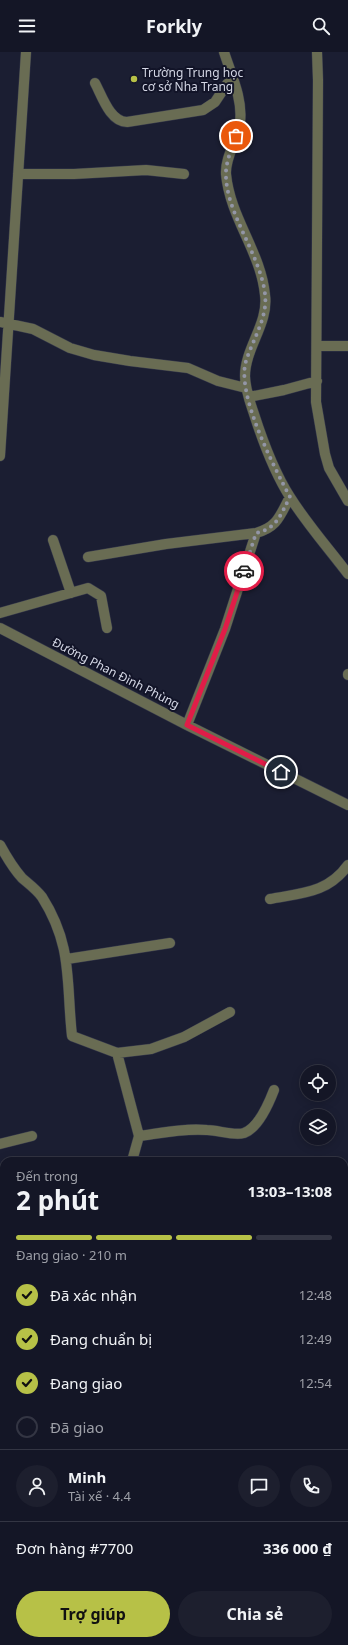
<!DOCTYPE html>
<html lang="vi">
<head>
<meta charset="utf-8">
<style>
  :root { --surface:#141626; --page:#1d1f2e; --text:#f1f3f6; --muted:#9d9fa7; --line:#333543; --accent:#b7c147 }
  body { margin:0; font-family:"Noto Sans",sans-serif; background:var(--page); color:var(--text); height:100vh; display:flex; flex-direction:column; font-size:15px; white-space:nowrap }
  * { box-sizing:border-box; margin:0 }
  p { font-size:13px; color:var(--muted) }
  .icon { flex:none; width:22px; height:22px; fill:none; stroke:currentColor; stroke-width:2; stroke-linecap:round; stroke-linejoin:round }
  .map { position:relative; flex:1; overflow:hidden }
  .drawer { position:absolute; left:0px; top:1105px; width:348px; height:488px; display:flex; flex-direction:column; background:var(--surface); border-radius:12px 12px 0 0; box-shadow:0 2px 10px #0003,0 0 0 1px var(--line) }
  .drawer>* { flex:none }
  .controls { position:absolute; left:300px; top:1013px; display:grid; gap:8px }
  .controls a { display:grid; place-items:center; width:36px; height:36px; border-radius:50%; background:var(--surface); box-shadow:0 2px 10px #0003,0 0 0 1px var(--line); font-size:20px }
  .pin { position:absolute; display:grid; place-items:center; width:34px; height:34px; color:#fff; margin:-17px; border:2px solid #fff; border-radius:50%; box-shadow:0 1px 4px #0007 }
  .courier { position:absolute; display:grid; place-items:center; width:40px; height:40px; margin:-20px; border:3px solid #e11d48; border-radius:50%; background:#fff; color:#222; box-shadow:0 1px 5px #0007 }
  .overview em { font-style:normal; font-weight:700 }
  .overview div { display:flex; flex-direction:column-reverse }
  .overview { display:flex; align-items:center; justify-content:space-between; height:68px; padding:0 16px }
  h1 { font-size:26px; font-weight:700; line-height:30px }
  .bar { display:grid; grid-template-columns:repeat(4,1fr); gap:6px 4px; align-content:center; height:48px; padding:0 16px }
  .bar i { height:5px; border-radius:3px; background:var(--line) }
  .bar .selected { background:var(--accent) }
  .bar p { grid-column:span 4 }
  .line { display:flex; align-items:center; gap:10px; padding:0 16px; border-top:1px solid var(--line) }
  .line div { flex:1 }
  .round { display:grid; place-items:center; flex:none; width:42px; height:42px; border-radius:21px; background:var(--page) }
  ol { padding:0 16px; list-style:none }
  li { display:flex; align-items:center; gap:12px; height:44px }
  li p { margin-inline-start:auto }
  li .icon { padding:4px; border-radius:50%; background:var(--accent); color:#111; stroke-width:4 }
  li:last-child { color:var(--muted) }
  li i { width:22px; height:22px; border:2px solid var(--line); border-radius:50% }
  .button { display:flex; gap:8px; margin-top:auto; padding:8px 16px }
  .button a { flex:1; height:46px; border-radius:24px; background:var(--accent); color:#111; font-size:16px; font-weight:700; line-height:46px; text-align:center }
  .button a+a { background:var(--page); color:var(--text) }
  header { display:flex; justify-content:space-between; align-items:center; height:52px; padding:0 16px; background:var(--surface); font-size:18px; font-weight:700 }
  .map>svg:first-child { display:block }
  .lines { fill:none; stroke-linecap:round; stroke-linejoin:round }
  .minor-casing { stroke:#35384b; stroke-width:11 }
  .major-casing { stroke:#35384b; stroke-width:11 }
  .minor { stroke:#696c53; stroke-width:10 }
  .major { stroke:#b4bb86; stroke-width:10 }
  .done { stroke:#9396a6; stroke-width:4; stroke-dasharray:0 7.2 }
  .route { stroke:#e11d48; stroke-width:5 }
  .poi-dot { fill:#b7c147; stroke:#121428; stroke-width:1.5 }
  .labels { text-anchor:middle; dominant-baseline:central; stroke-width:4; stroke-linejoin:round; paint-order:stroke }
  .poi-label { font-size:12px; fill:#d4d7e5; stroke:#121428; text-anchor:start }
  .street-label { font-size:12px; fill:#d4d7e5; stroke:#121428 }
</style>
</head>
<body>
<header><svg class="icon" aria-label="menu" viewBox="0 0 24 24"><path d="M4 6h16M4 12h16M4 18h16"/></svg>Forkly<svg class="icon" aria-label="search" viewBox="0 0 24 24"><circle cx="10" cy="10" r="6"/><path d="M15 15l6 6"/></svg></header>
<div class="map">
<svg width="348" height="1593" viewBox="0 0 348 1593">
  <rect width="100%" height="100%" fill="#1b1e32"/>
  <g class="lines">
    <defs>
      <path id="minor" d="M224,0C231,22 243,47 240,70C238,88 225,104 226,122C230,166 261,200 265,243C269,271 245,296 245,324C245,337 250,350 254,362C263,390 274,420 290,445C307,472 329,497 348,522
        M317,0L318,28L316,350L325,402L329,416L348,449
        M95,31C102,44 110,70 127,70L203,58L215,50L227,32L233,28
        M18,122H74L146,118L184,122
        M0,270L33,277L70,296L94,303L130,309L188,316L218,329L246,336
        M317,294H348
        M249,345L284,338L317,329
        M0,404L26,0
        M53,488L71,541
        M88,505L166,492L256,481
        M0,561L88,536L101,544L107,576
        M0,576L187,673L348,753
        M348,622V623
        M187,673L225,577L256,481C278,475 280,463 290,445
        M0,793C6,804 13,816 22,826C29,832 37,838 42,845C73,894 66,929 72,984L117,1001L151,997L184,985L230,960
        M270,847C302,841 328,841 348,813
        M67,907L170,891
        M117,1001L139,1084L132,1109
        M139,1084C161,1081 184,1076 207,1078C218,1078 233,1084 244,1081C258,1076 269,1051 274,1038
        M0,1092L32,1084
        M0,1127L4,1129
        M344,1155L348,1147
        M0,1214L4,1213
        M344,1216L348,1219
        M344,1249L348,1251
        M0,1270L4,1274
        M0,1318L4,1314
        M0,1396L4,1400
        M344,1425L348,1424
        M0,1443L4,1441
        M344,1474L348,1469
        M216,1589L221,1593
        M299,1589L304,1593
        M65,1593L68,1589
        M111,1593L114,1589"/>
      <path id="major" d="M344,1497L348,1493
        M264,1593L267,1589"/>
    </defs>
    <use href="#minor" class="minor-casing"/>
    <use href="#major" class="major-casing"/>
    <use href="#minor" class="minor"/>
    <use href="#major" class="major"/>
  </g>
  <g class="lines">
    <path class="done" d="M236,84C232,95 227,107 226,119C224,159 260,201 265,242C268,265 253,287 246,309C236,342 274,415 290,445C280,463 278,476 256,481L244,519"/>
    <path class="route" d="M244,519L225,577L187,673L281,720"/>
  </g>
  <circle class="poi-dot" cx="134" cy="27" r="4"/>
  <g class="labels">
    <g class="poi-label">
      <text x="142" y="20">Trường Trung học<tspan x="142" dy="14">cơ sở Nha Trang</tspan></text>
    </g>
    <g class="street-label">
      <text transform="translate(116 621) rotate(27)">Đường Phan Đình Phùng</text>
    </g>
  </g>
</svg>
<div class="controls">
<a><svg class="icon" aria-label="locate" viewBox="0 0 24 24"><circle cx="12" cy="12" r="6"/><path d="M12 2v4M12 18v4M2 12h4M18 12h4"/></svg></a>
<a><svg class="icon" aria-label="layers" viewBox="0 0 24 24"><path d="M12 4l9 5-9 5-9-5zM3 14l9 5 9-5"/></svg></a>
</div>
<div class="pin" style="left:236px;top:84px;background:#ea580c"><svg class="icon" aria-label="bag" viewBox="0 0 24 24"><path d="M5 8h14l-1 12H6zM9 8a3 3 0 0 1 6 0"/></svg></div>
<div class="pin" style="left:281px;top:720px;background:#1f2937"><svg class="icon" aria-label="home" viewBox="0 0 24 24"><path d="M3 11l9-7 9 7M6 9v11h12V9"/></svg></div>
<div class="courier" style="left:244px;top:519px"><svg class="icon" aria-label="car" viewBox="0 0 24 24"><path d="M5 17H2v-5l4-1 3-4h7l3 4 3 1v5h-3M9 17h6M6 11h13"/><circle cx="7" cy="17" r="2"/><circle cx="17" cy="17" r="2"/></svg></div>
<section class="drawer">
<div class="overview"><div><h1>2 phút</h1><p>Đến trong</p></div><em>13:03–13:08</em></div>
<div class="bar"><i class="selected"></i><i class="selected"></i><i class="selected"></i><i></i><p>Đang giao · 210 m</p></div>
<ol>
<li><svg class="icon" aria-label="check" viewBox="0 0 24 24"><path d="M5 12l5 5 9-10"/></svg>Đã xác nhận<p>12:48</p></li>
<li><svg class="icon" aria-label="check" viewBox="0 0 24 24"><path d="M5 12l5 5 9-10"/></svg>Đang chuẩn bị<p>12:49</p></li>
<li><svg class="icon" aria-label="check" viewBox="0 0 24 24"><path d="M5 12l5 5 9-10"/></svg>Đang giao<p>12:54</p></li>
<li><i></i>Đã giao</li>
</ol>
<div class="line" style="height:72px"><a class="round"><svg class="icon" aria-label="person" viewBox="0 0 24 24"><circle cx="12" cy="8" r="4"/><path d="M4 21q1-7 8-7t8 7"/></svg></a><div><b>Minh</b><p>Tài xế · 4.4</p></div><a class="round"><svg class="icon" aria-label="chat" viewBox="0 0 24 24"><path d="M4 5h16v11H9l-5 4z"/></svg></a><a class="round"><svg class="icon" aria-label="phone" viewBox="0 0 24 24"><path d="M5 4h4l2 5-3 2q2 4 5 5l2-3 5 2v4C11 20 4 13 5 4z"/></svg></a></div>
<div class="line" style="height:52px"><div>Đơn hàng #7700</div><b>336 000 ₫</b></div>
<div class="button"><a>Trợ giúp</a><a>Chia sẻ</a></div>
</section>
</div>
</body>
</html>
